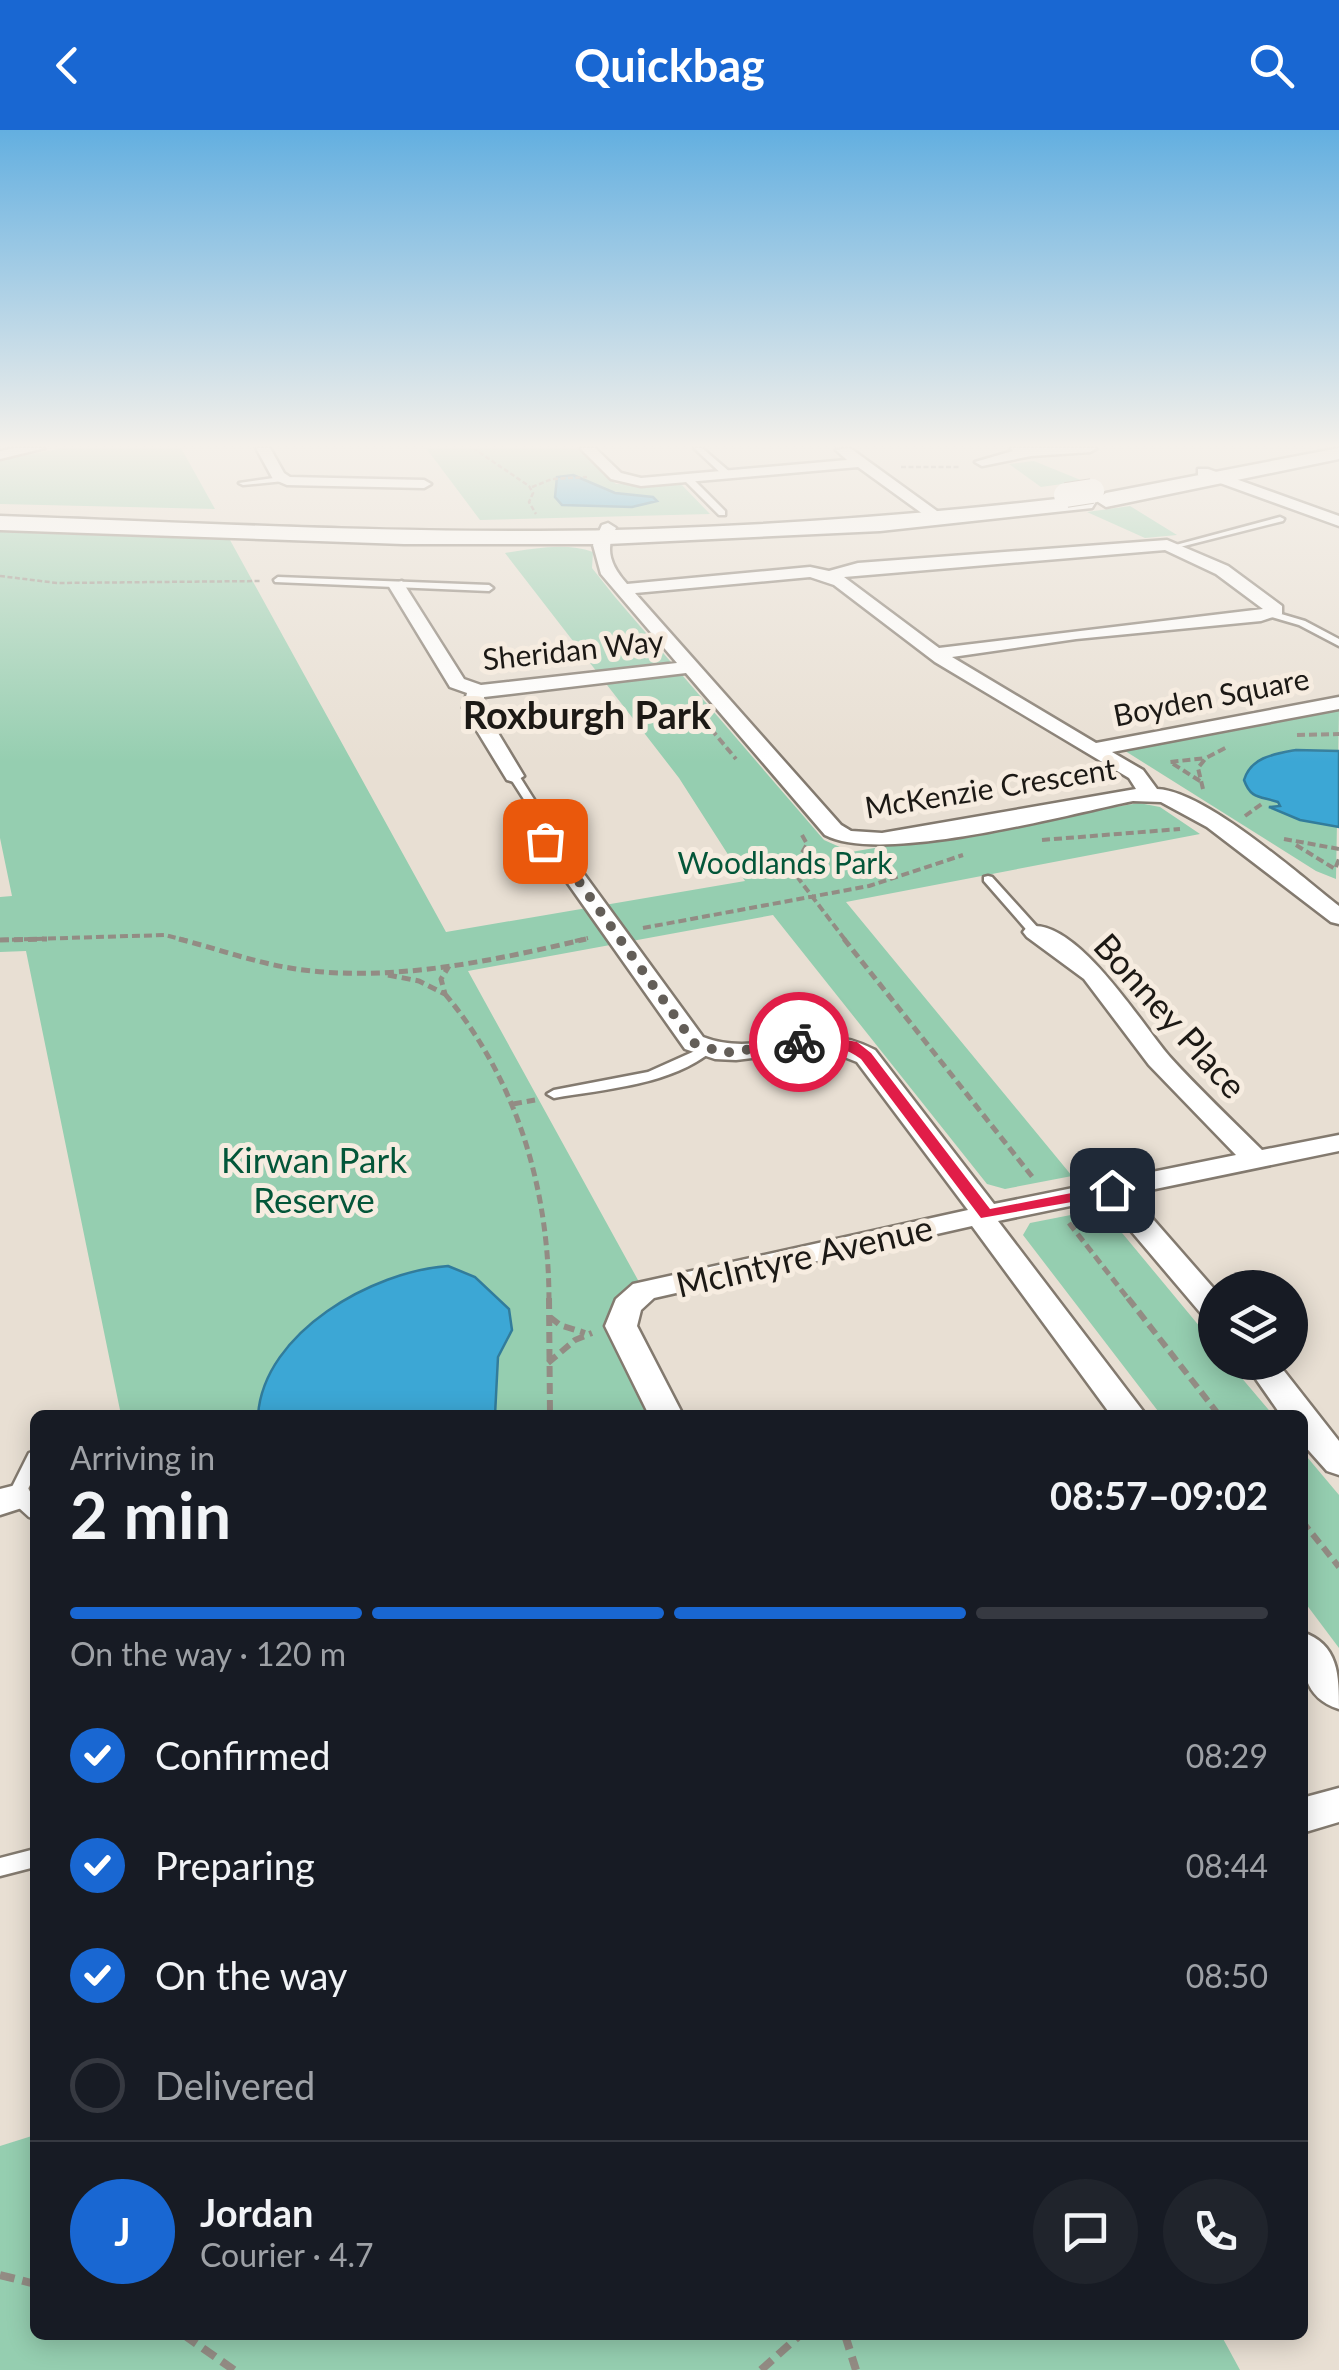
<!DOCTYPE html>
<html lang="en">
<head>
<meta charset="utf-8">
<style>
  :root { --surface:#171b24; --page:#20242c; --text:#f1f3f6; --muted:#9ea1a6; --line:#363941; --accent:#1967d2 }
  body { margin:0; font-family:Lato,sans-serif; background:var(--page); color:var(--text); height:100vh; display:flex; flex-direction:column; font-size:38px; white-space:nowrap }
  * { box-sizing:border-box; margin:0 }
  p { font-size:32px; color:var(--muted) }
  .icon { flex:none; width:55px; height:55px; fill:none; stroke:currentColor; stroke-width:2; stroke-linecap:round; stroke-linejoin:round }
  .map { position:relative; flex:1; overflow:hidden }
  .side { position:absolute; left:30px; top:1280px; width:1278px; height:930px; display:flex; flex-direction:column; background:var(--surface); border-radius:15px; box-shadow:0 5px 25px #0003 }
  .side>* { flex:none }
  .controls { position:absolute; left:1198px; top:1140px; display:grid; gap:20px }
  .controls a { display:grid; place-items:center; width:110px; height:110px; border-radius:50%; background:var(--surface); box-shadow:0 5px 25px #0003; font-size:50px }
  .pin { position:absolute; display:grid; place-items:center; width:85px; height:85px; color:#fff; margin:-42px; border-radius:20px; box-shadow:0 5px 15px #0006 }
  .courier { position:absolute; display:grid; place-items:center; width:100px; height:100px; margin:-50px; border:8px solid #e11d48; border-radius:50%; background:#fff; color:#222; box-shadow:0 2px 12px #0007 }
  .overview em { font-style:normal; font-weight:700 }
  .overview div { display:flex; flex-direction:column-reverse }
  .overview { display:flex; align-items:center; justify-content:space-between; height:170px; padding:0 40px }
  h1 { font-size:65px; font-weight:700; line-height:75px }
  .bar { display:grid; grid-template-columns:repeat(4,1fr); gap:15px 10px; align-content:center; height:120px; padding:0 40px }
  .bar i { height:12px; border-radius:8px; background:var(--line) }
  .bar .on { background:var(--accent) }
  .bar p { grid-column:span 4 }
  .line { display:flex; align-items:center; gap:25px; padding:0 40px; border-top:2px solid var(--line) }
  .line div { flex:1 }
  .round { display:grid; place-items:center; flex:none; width:105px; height:105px; border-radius:52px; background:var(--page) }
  ol { padding:0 40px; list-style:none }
  li { display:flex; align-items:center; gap:30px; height:110px }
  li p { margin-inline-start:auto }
  li .icon { padding:10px; border-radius:50%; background:var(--accent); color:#fff; stroke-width:4 }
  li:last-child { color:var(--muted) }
  li i { width:55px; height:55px; border:5px solid var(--line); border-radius:50% }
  header { display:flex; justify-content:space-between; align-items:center; height:130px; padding:0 40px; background:var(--accent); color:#fff; font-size:45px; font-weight:700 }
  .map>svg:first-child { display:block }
  .green { fill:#95ceb0 }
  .water { fill:#3ca7d5; stroke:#327c9b; stroke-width:2.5 }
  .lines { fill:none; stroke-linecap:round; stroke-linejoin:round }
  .lane-casing { stroke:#837a6f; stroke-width:5 }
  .street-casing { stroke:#837a6f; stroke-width:5 }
  .secondary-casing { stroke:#837a6f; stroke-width:5 }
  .path-far4 { stroke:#938c84; stroke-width:2.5; stroke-dasharray:5 2.5; stroke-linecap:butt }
  .path-far3 { stroke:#938c84; stroke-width:4; stroke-dasharray:8 4; stroke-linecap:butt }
  .path-far2 { stroke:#938c84; stroke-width:5; stroke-dasharray:9 5; stroke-linecap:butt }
  .path-far1 { stroke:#938c84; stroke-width:6; stroke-dasharray:11 6; stroke-linecap:butt }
  .path { stroke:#938c84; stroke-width:8; stroke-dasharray:15 8; stroke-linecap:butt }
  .lane { fill:#fff; fill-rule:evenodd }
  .street { fill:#fff; fill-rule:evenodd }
  .secondary { fill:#fff; fill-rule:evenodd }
  .secondary-bridge-casing { stroke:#837a6f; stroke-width:26; stroke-linecap:butt }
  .secondary-bridge { stroke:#fff; stroke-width:24 }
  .route { fill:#e11d48 }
  .done { stroke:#635e58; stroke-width:10; stroke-dasharray:0 18 }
  .labels { text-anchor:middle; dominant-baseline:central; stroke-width:10; stroke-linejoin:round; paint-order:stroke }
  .far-street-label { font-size:30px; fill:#1c1915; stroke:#f6ece0 }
  .far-park-label { font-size:30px; fill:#035639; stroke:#f6ece0 }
  .street-label { font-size:35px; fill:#1c1915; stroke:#f6ece0 }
  .park-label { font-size:35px; fill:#035639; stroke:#f6ece0 }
  .far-district-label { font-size:38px; font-weight:bold; fill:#1c1915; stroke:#f6ece0 }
</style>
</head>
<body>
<header><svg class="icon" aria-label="back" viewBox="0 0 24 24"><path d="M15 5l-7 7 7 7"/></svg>Quickbag<svg class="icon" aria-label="search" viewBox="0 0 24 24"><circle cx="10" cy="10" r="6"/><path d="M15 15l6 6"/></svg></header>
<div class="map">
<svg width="1339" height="2240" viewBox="0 0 1339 2240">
  <rect width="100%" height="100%" fill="#e8dfd3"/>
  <path class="green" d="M64,318H181L215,379L0,374V330Z
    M426,318H578L616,354H681L710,384L480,390Z
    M1034,331L1083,351L1041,357L1009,334Z
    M1130,376L1177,405L1145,408L1087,382Z
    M0,402L230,410L446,802L745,751L679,648L505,423C534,419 565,412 593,422L592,438L615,467L824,710L851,722L1139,673L1160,677L1200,704L846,772L1072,1046L1005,1059L987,1054L773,785L468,841L644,1161L627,1176L666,1285H121L26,821L0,822V767L12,766L0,708Z
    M1339,578L1336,749L1316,741L1122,619Z
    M1091,1081L1108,1086L1215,1215V1232L1229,1233L1273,1285H1161L1023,1105L1030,1093Z
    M1302,1321L1339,1365V1518L1303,1470Z
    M35,2005V2205H1221L1240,2240H0V2016Z"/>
  <path class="water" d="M573,345L615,363L653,367L657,371L632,377L562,375L555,367L557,347Z
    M1296,620L1339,621V697L1300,690L1269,677L1280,676L1278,672C1261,666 1251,670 1244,650C1251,627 1274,624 1296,620Z
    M448,1136L475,1147L509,1179L512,1200L498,1227L495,1285H258C264,1202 373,1141 448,1136Z"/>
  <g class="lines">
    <defs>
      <path id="lane" d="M694,318H702L731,343V347H725Z
        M684,346H690L725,381V385H719L684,350Z
        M281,347L284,351L243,355L239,353Z
        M1280,387L1284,389L1283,391L1176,418L1172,416Z
        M278,447L489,455L493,458L489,461L275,452L274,450Z
        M1271,481L1305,491L1339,509V516L1299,495L1268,486V482Z
        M514,643L518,644L535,671L534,673L525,671L509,646Z
        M539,698L543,699L577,743V747H569L535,703L534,701Z
        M988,746L992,747L1039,799V805H1031L984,751V747Z
        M706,916L711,917L713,920C672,955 605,959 554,968L547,964L554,960L648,942Z
        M35,1321V1345L25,1365L35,1373V1389L29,1387L7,1367L29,1323Z
        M35,1719V1737L0,1746V1728Z"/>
      <path id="street" d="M14,318H45L0,329V321Z
        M256,318H270L284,343L290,347L424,350L431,354L424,358L287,355L273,349Z
        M580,318H595L621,343L641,348L847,330L836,320L850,318L948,389L934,392L858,337L641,356L611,349Z
        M1010,318H1097L1090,322L1031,326L982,336L975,332L1013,321Z
        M1198,339H1208L1339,386V396L1198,345Z
        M608,393L616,398C604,420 611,436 627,454L810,437L829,441L858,433L1167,410L1228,436L1282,476V484L1261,491L1076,509L952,527L1096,613L1339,567V579L1112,622L1143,640L1157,659C1205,661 1299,745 1339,776V794L1331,792L1207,697L1161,672L1133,671C1065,685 882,735 825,705L686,543L484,567L483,578L524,646L514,652L507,650L463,578L467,563L450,557L388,455L402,451L464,549L481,555L677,533L601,444L593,415L602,395ZM1165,420L1216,444L1263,479L939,518L844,447ZM810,447L834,455L935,532L1129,648L1136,659L882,703L851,701L841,695L635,463Z
        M573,738L581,740L703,907C763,930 808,885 875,920L994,1074L1236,1025L1149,935L1084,849L1027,807L1023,802L1027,797C1075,785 1142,895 1170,927C1199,959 1231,989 1262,1020L1339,1005V1021L1131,1064L1215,1160V1190L1204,1187L1104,1069L998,1091L1146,1285H1111L972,1096L654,1168L641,1180L637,1196L683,1285H649L605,1196L616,1169L633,1154L968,1080L857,932L824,919L736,930L715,929L685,919L562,745Z
        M1244,1232H1277L1339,1311V1345L1327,1341L1302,1313V1285H1281Z
        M16,1355L28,1358L33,1367L28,1376L0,1385V1359Z
        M1302,1502C1339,1514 1339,1546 1339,1579C1301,1567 1302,1535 1302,1502Z
        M1339,1658V1692L1302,1703V1668Z"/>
      <path id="secondary" d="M1339,318V329L1106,377L1095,370L1106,363Z
        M1084,366L1092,368L1095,373L1092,378L880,401L607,414H404L0,400V386C180,392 359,402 539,401C721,400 903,387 1084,366Z"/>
    </defs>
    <use href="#lane" class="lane-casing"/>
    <use href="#street" class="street-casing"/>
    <use href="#secondary" class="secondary-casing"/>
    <path class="path-far4" d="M473,318L529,356L533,363L529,372L536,384
      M901,337H960
      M532,357L552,349L587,347
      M0,446L57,453L261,451"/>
    <path class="path-far3" d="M711,599L736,629
      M1297,605L1339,604
      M1200,651L1170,632L1206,628
      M1203,659L1198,638L1206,628L1227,617
      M1245,686L1263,673
      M802,705L807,714L792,740L846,811
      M1284,709L1339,719
      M1042,710L1180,699
      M1296,715L1335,739L1339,729
      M643,798L869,756L963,725
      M0,810L165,805L188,811
      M575,811L588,808"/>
    <path class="path-far2" d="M179,809C215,818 253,832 290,838C386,854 492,831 586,809
      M844,809L1034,1049
      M0,810L47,809
      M388,845L419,851L445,864L441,849L449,836
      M445,864C517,950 549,1059 549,1171
      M513,974L535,970
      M1069,1093L1130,1171"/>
    <path class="path-far1" d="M549,1168L550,1285
      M1128,1168L1219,1285
      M550,1187L560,1195L585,1203
      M548,1233L575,1210L592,1203
      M1302,1391L1339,1437"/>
    <path class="path" d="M0,2145L35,2154
      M184,2205L234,2240
      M845,2205L856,2240
      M761,2240L800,2205"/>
    <use href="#lane" class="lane"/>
    <use href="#street" class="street"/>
    <use href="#secondary" class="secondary"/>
    <defs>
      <path id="secondary-bridge" d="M1066,365L1092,361"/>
    </defs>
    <use href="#secondary-bridge" class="secondary-bridge-casing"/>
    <use href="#secondary-bridge" class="secondary-bridge"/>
  </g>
  <linearGradient id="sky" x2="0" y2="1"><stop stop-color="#63afe0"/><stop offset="0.5" stop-color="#f5f1eb"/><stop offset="1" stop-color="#f5f1eb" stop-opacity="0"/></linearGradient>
  <rect width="1339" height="632" fill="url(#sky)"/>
  <path class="route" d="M826,906L857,912L871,923L990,1079L1112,1055L1120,1060L1112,1065L981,1088L861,929C833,908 811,924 792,912Z"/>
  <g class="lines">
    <path class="done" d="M545,711L565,732L694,913L724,923L799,912"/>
  </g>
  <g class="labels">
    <g class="far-street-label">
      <text transform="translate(573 519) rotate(-6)">Sheridan Way</text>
      <text transform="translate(1211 566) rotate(-11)">Boyden Square</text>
      <text transform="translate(990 657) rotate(-9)">McKenzie Crescent</text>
    </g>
    <g class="far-park-label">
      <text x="785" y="732">Woodlands Park</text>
    </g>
    <g class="street-label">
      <text transform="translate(1171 885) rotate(48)">Bonney Place</text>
      <text transform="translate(804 1125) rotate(-13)">McIntyre Avenue</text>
    </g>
    <g class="park-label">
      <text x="314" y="1029">Kirwan Park<tspan x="314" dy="40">Reserve</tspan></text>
    </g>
    <g class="far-district-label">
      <text x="587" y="584">Roxburgh Park</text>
    </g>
  </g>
</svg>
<div class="controls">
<a><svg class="icon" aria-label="layers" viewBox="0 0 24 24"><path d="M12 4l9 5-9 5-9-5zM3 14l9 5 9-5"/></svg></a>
</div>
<div class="pin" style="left:545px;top:711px;background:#ea580c"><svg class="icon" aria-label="bag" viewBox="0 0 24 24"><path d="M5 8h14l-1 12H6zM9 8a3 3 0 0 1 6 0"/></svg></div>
<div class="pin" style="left:1112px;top:1060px;background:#1f2937"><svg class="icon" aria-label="home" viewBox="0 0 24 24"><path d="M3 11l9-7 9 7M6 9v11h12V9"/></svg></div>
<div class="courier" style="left:799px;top:912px"><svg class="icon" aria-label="bike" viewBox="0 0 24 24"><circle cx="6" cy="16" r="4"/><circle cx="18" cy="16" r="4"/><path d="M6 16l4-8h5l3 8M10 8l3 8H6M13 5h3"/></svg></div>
<section class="side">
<div class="overview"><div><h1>2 min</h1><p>Arriving in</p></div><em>08:57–09:02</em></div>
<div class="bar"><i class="on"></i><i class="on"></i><i class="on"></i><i></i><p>On the way · 120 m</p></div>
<ol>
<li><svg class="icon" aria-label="check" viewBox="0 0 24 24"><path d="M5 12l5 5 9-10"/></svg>Confirmed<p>08:29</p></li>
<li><svg class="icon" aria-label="check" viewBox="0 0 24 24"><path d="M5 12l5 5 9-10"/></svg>Preparing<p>08:44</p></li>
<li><svg class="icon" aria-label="check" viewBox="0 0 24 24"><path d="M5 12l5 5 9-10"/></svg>On the way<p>08:50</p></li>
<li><i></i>Delivered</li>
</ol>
<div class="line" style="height:180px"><b class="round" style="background:var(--accent);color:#fff">J</b><div><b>Jordan</b><p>Courier · 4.7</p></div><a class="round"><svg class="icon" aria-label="chat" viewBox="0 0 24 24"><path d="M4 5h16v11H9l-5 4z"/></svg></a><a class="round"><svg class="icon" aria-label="phone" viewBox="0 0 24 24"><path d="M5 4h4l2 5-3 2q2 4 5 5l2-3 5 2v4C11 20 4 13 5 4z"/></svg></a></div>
</section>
</div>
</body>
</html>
